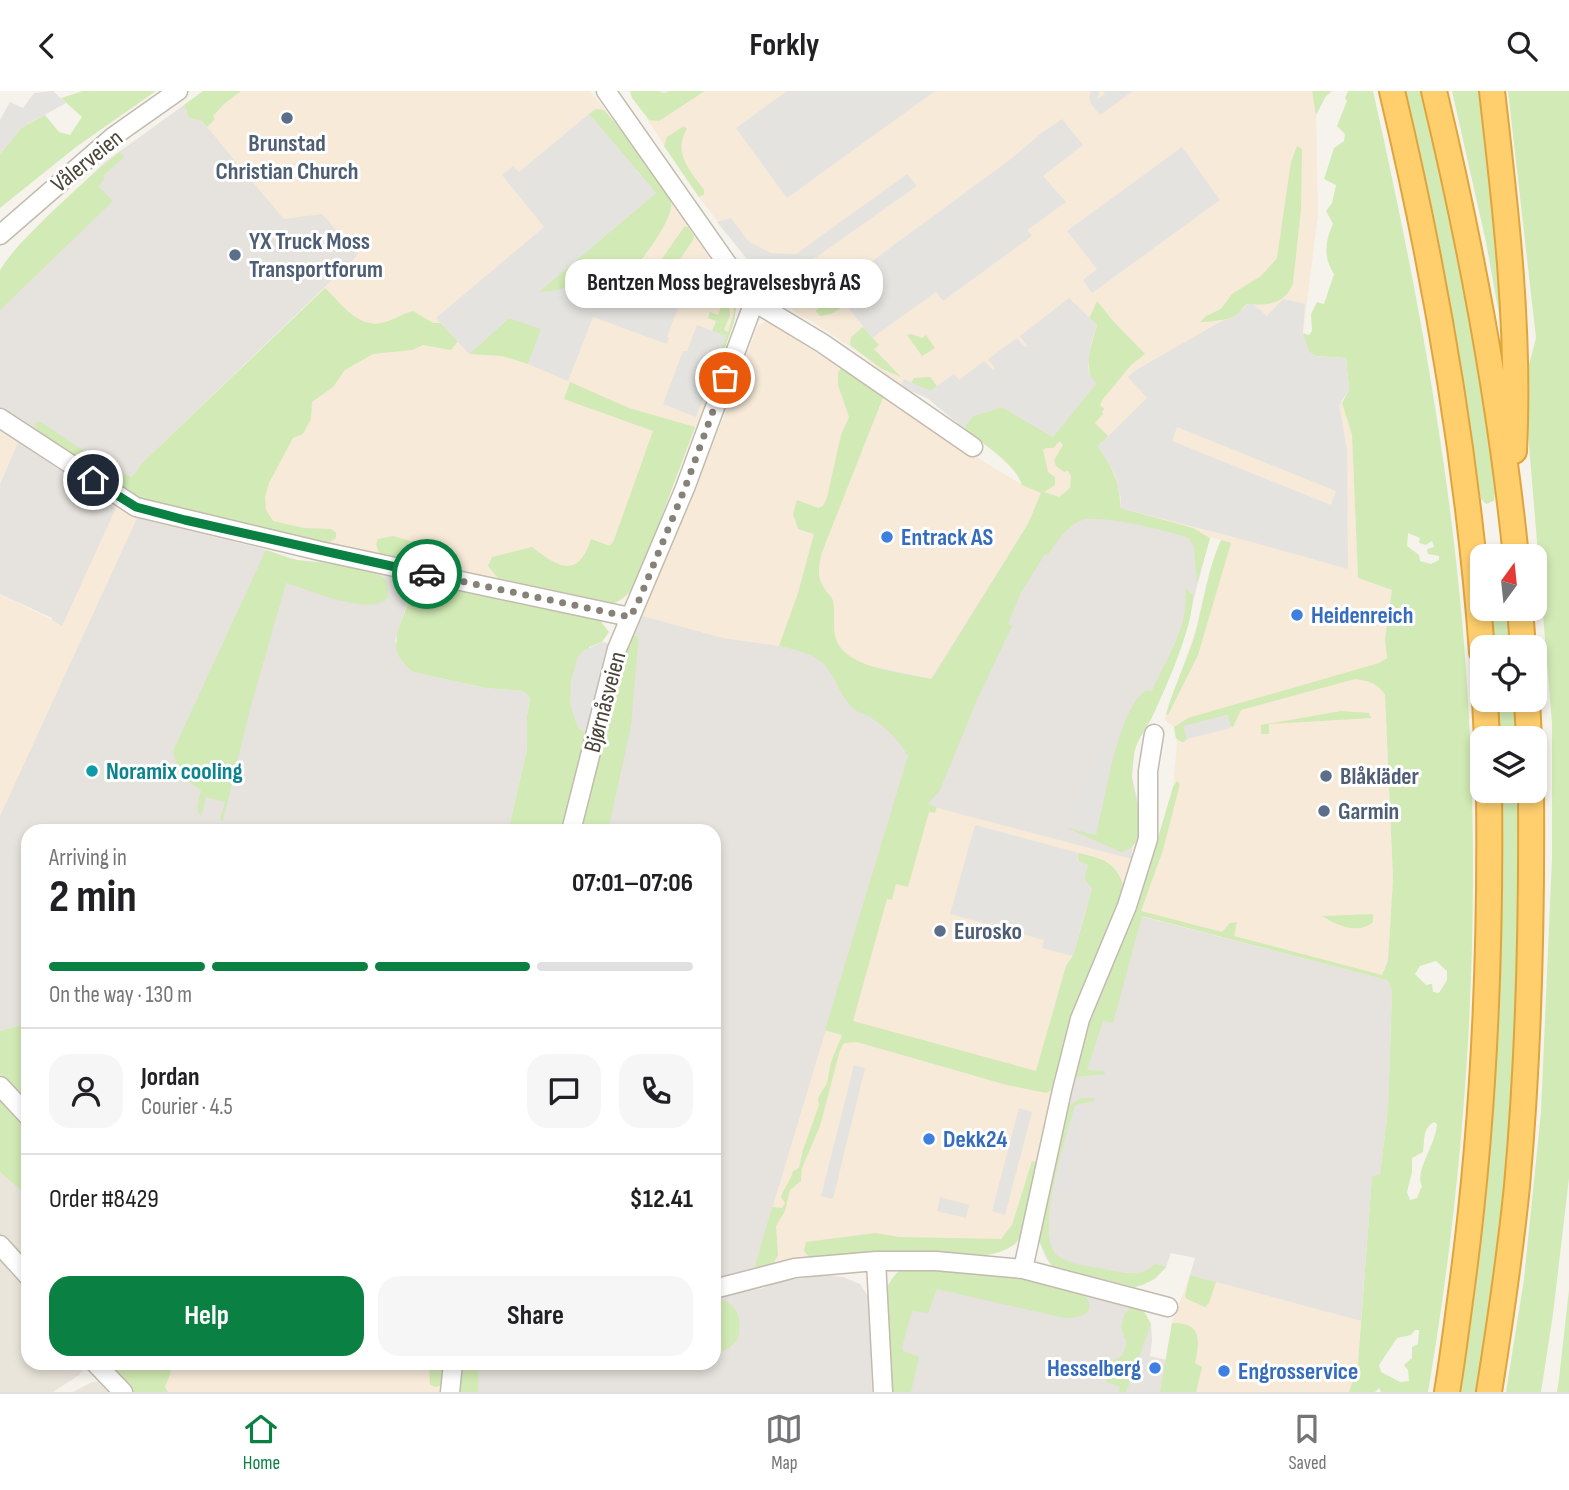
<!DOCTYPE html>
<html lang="en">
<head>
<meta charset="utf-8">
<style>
  :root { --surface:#fff; --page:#f6f6f6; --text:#202124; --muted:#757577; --line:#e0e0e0; --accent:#0b8043 }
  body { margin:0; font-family:"Sofia Sans Condensed",sans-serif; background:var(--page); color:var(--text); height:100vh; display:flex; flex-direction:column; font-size:26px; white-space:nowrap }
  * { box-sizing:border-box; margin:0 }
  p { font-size:23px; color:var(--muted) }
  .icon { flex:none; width:38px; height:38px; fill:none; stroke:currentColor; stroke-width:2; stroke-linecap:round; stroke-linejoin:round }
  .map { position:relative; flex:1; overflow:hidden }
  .drawer { position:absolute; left:21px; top:733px; width:700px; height:546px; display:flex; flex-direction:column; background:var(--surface); border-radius:21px; box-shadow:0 4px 10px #0003 }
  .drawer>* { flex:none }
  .needle { width:46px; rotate:15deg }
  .controls { position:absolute; left:1470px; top:453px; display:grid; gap:14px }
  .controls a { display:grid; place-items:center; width:77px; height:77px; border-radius:14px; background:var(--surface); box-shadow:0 4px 10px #0003; font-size:35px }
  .pin { position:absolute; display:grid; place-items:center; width:60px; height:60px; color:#fff; margin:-30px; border:4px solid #fff; border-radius:50%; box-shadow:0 2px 7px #0007 }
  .courier { position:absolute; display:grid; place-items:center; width:70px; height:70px; margin:-35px; border:5px solid #0b8043; border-radius:50%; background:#fff; color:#222; box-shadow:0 2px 9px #0007 }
  .bubble { position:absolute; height:49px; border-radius:21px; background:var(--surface); box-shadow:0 4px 10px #0003; font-size:23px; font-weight:700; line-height:49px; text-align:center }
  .summary em { font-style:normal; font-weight:700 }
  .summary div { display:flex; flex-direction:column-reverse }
  .summary { display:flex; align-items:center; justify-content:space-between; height:119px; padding:0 28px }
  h1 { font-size:46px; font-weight:700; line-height:52px }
  .bar { display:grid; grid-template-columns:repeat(4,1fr); gap:10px 7px; align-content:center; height:84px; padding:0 28px }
  .bar i { height:9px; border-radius:5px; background:var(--line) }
  .bar .current { background:var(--accent) }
  .bar p { grid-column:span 4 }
  .line { display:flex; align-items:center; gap:18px; padding:0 28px; border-top:2px solid var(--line) }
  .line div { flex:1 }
  .round { display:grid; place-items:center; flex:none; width:74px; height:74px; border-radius:21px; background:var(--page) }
  .cta { display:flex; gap:14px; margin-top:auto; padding:14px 28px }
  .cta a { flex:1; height:80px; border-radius:21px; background:var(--accent); color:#fff; font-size:28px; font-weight:700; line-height:80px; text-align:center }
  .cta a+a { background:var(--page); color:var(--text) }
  header { display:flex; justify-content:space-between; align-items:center; height:91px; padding:0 28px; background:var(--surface); font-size:32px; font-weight:700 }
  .dock { display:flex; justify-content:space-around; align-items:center; height:98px; border-top:2px solid var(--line); background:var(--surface); font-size:19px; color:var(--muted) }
  .dock a { display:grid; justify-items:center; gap:4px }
  .dock .current { color:var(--accent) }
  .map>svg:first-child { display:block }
  .residential { fill:#eae5da }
  .commercial { fill:#f7ead8 }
  .industrial { fill:#e6e2dd }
  .green { fill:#d2eab5; fill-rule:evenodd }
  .parking { fill:#e5e3e0; fill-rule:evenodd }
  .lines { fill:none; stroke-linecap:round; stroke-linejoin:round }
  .minor-casing { stroke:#c2bbae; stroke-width:21 }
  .highway-casing { stroke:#e0a43c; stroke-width:28 }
  .minor { stroke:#fff; stroke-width:18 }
  .highway { stroke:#ffcf6e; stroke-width:24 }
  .done { stroke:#878178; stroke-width:7; stroke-dasharray:0 12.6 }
  .route { stroke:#0b8043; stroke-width:9 }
  .service-dot { fill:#5c6f8a; stroke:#fff; stroke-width:2.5 }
  .shop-dot { fill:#3f7fe0; stroke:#fff; stroke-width:2.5 }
  .culture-dot { fill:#0f9aa8; stroke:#fff; stroke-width:2.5 }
  .labels { text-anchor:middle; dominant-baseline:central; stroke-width:6; stroke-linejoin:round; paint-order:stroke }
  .service-label { font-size:24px; font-weight:bold; fill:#4e5e75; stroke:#fff; text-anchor:start }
  .street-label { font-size:24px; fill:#4b4439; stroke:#fff }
  .shop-label { font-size:24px; font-weight:bold; fill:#366cbe; stroke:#fff; text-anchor:start }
  .culture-label { font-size:24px; font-weight:bold; fill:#0d838f; stroke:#fff; text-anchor:start }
</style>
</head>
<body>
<header><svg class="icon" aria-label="back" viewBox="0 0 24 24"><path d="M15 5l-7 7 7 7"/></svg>Forkly<svg class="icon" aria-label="search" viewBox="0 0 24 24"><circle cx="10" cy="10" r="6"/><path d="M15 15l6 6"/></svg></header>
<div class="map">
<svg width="1569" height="1301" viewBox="0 0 1569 1301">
  <rect width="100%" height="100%" fill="#f6f3ec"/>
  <path class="residential" d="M0,1081L28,1103V1178L0,1147Z
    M0,1162L28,1193V1272H84L83,1279L79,1284L53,1301H0Z
    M99,1290L105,1291L117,1301H73L90,1292Z"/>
  <path class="commercial" d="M203,0H590L639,61L664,97L729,198L736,217L734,231L699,328L631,501L622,509L614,512L265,440L132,387L356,166L284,128L231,64L184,14Z
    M705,0H1312L1316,18L1318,124L1303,242L1342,312L1352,344L1358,487L1397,501L1385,604L1393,787L1387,889L1132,823L1150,774L1173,696L1177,653L1174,636L1164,629L1195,541L1210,479L1221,449L1042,401L1028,433L932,588L779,555L723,547L639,524L655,494L723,328L758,234L764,231L767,230L795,248L986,372L1021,393L1019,385L998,364L927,307L901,296L858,261L810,229L802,226L788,215L756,180L692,97L647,28L659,30Z
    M0,339L18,351L0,392Z
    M116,417L137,427L0,725V503L62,534Z
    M896,705L1131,768L1124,797L1051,999L1038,1072L1020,1146L1015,1153L1000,1161L985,1164L907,1160L846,1162L809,1166L754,1178Z
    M1190,1184L1361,1230L1358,1272L1349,1301H1160L1172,1232Z
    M166,1272H443L440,1301H168L165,1296L171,1281Z"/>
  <path class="industrial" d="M184,14L189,27L201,30L207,36L284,128L322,123L357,162L356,166L142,372L132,387L119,397L0,316V179L19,154L105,71Z
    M18,351L116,417L62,535L52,529V527L0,503V393Z
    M1042,401L1210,447L1181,555L1154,622L1137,652L1134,662L1132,686L1140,720L1137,751L1133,754L1131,768L896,706L754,1178L714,1189V740H581L629,547L639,524L723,547L779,555L931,588L1028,433Z
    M137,427L260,457L297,469L321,471L426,492L417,496L409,507L395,549L399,566L406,575L413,581L486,597L523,600L530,607L527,625V658L508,740H28V932L0,940V725Z
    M1132,823L1387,889L1392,900L1388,1018L1380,1083L1372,1087L1361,1230L1190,1184L1195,1167L1171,1162L1166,1176L1155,1188L1135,1196L1071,1181L1052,1175L1047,1169L1039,1150V1136L1080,961Z
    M936,1177L1109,1207L1140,1218L1151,1233L1152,1249L1150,1265L1167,1269L1160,1301H890L887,1195L897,1182Z
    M826,1184L843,1186L860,1193L869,1207L872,1301H457L460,1272H714V1206L764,1197L770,1192L782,1190Z"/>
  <path class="green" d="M83,0H156L76,56L0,117V63L21,37L45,24L59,41L70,44L82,26L61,7Z
    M203,0H241L224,13L213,25L215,28L207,36L202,30L189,27L184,14Z
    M630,0H659L664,2L669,0H705L659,30L649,29L632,7Z
    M1312,0H1332L1326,5L1316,24Z
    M1348,0H1373C1414,182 1449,366 1464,552C1484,801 1470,1055 1428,1301H1381L1379,1297L1375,1301H1349L1358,1272L1372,1086L1380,1083L1388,1018L1392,900L1387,889L1142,825L1113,932L1103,930L1087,979L1104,980L1105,983L1074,986L1092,921L1150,774L1173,696L1177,690L1180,693L1163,759L1141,820L1222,841L1230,832L1237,831L1234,845L1382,884L1388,870L1393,787L1385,604C1378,592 1369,590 1355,588L1241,619L1233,636L1230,635L1227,624L1184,635L1187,648L1184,651H1181L1176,647L1174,636L1188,627L1379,572L1387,567L1385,549L1392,499L1358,487L1352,344L1342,312L1349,299L1346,267L1316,265L1309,261L1303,242L1309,244L1312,240L1311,223L1317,211L1324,213L1334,183C1323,167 1325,150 1333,133L1326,120L1332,112L1336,94L1324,88L1334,57L1344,50L1345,43L1337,35L1347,10L1345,7ZM1408,442L1420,447L1419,452L1426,454L1432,450L1434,456L1427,458L1428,463L1439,465V469L1431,473L1420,470L1419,464L1407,455ZM1436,870L1447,880V889L1439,902L1433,901L1432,893L1426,894L1415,883L1420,875ZM1434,1031L1437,1033C1436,1054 1414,1080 1422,1095L1417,1107L1410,1109L1407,1101L1412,1081V1067L1423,1061C1425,1049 1422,1038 1434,1031ZM1415,1239H1419L1418,1253L1412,1256V1267L1404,1274L1408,1279L1409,1290L1400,1291L1381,1281L1379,1274L1397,1247L1411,1244Z
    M1404,0H1422C1452,130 1485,267 1495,400L1494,410L1486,413L1481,408L1452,221Z
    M1452,0H1485L1506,262L1486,151Z
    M1508,0H1569V1087L1553,1223L1541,1301H1506L1524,1188L1541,1021L1552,767V632L1527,330L1526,285L1536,247Z
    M596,18L604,19C620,38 666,88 671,111C675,126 640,174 627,183C621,187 614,187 607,187C583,190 561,202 538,201L656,102L589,23Z
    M684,35L687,38C672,61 690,80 704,99V103L699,106L664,55L667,46Z
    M1297,55L1302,58L1301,118L1293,192C1286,213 1266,215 1247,213C1242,216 1240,222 1235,225C1230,229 1206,231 1200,231L1206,225L1221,218L1232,203L1261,185L1277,167L1291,71Z
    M120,61L124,66L103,85L105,87L98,95L113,110L0,219C0,207 0,192 0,181C4,162 100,75 120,61Z
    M684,136H688L694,145L693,149L668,186H657V175Z
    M707,171L714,175L729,198L736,217L734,231L710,299L707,300L706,296L726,245L712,240L716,230L708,227L710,221L718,224L723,211L729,214L730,224L724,239L728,241L734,222V216C727,207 717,203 706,201L702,204L688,199L697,175Z
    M325,197C340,211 357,237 381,232C392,230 402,223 413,220L433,232H441L458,250L451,259L423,254L412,259L373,263L345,279L333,296L312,311L311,328L303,343L293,347L269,392L265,406L266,419L273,430L304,437L331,438L336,442V447L327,453L265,440L136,406L39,343L35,333L39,330L109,377L132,386L142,372Z
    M837,202L846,214L831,223L820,225L815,219H818V214L813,210H821Z
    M1097,210L1113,230L1145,263L1131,274L1103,308L1100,314L1104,318L1102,321L1103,323L1095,332L1108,345L1098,355C1111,375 1121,392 1120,417L1193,437L1210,447L1197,492L1194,456L1189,447C1171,440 1098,423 1082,429C1067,435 1056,451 1048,464L1045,463L1021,501L1008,533L1012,535L976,611L940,699L928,713L937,716L935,722L929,721L908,796L896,793L892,809L887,808L853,930L1036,980L1066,875L1073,865L1092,798C1083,788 1076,775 1079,762C1103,768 1117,771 1124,797L1120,812L1051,999L1046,1002L1007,994L857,951L844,952L840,959L820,1035L802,1077L801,1090L790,1099L785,1120L776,1135L778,1164L773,1173L754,1178L772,1116L782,1117L785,1112L781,1106C784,1096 791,1090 793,1080L799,1077L803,1059L819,1014L818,1007L827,992L831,971L842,944L825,939L908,665C899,649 886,636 870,626C865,623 859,622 855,619C842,608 837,591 828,578C816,562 796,559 779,555L798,502L814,443L798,438L793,423L797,409L818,417L823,415L827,407L841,344L849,326L838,294V281L841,278L884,304L822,461C819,475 816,485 824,497C827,502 832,505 833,510C836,522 832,536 836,548C846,578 904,582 932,588L1028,433L1041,402L1022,394C1014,371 985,355 967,340L965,335L973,325L1002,316L1053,346L1090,285L1088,266L1097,234L1089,228ZM1060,350L1063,354L1054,369L1056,375L1064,381L1068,380L1071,385L1070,397L1059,406L1044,401L1055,394V386L1048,381L1043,359L1046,357H1053Z
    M509,227L542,238L528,273L502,265L469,263Z
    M863,236L879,254L874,258L901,286L882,278L850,254L851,246Z
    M912,243L922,247L926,244L935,257L922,265L907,244Z
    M930,286L937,295L930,300L911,292L914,287Z
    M570,291L629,317L695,336L641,481C634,495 629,506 614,512L498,487L488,475L492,466L532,456C559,477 578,488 591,448L610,455L614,449L653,340L564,308Z
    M393,445L445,460L450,463V471L438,475L379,462L376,453L378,448Z
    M1221,449L1231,452L1198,564L1168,624L1166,623C1174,595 1188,568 1196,540C1204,509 1208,478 1221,449Z
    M266,459C276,462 287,467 297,469C321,473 370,472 387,490L388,507C368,526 309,498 286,492L249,622L223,730L220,729L225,711L206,706L201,726L197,719L201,699L179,684L173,660Z
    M426,492L598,527L609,541L602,551L589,556L579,638L587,641V645L562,740H508L527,658V625L530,607L523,600L486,597L413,581L406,575L399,566L396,557L397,542L412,501Z
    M1185,497L1193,504C1193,536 1166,597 1152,626C1147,637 1138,647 1135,659C1133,667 1132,678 1132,686C1133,710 1156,752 1121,761L1065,736L1096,744C1104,709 1118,619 1146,599L1152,600C1166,569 1191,531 1185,497Z
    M1501,520L1506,521L1512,556H1494C1494,544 1489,527 1501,520Z
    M633,545H638V551L631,635L608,740H581L629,547Z
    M1497,609H1515L1517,647H1499Z
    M1341,620L1369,622L1371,627L1269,633V643H1261V634Z
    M1501,700H1519C1526,901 1508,1103 1477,1301H1459C1489,1101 1505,902 1501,700Z
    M1373,823V831C1359,844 1336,834 1322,825Z
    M28,932V1012L0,983V940Z
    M1081,1007H1094V1010L1075,1014C1067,1043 1033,1144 1057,1164C1068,1174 1090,1175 1104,1178C1121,1181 1142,1188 1154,1173L1166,1176C1156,1187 1149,1193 1135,1196L1052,1175L1039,1150V1136L1067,1016Z
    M2,1008L28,1035L27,1104L0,1081V1011Z
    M1032,1070L1038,1072C1034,1091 1029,1139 1016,1152C1008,1159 996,1163 985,1164L907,1160L809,1166L804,1160L806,1151L875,1142L899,1146L1001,1148L1012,1134Z
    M907,1176L1008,1183L1081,1201C1101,1220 1082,1228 1064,1227L937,1198L928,1222L912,1220L902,1256L903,1260L919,1266L911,1301H890L886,1203C888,1192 895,1180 907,1176Z
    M1190,1184L1216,1191L1209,1212L1205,1216L1187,1208L1185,1205Z
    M1569,1199V1301H1557L1559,1288Z
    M714,1206C738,1212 742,1225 738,1248L729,1257L720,1261H714Z
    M1134,1214L1145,1222L1151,1233L1126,1301H1119L1120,1296L1106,1291L1111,1271L1123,1264L1127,1250C1117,1238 1122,1222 1134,1214Z
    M1172,1232C1202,1231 1200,1250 1195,1272L1202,1276L1196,1301H1160Z
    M102,1272H166L171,1281L165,1296L168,1301H130Z
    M429,1272H443L441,1294L436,1296L430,1294Z
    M460,1272H479L478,1301H457Z"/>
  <path class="parking" d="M53,0L66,12L21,37L0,63V29L10,11L23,17L34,2Z
    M787,0H935L787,107L736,37Z
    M1091,0H1099L1098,8L1105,3L1103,0H1133L1100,24L1091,13L1089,6Z
    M589,23L656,102L539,201L559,199L573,194L640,215L647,198L657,186H668L675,176L694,185L686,207L682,206L667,246L669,247L667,253L593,226L568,290L528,273L541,238L509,227L469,263L436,227L544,136L502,84L513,75L519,81Z
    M1062,28L1083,54L1043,85L1066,111L1027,139L1032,145L943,210L936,201L872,247L834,198L1011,68L1039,44Z
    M1182,56L1220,109L1092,202L1083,189L1097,178L1067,140Z
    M907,83L917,95L805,174L768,194L717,131L731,127L749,151L771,162L796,163Z
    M1069,207L1097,234L1091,252L1088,276L1090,285L1097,292L1053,346L1002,316L973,325L965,335L967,340L927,307L901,296L904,288L930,300L954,283L959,289L984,270L993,279L995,277L988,268L1017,247L1025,256L1027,255L1020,245Z
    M1283,208L1305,213L1303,242L1309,261L1316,265L1346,267L1349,299L1339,314L1347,359L1348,478L1234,446L1120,417L1121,407L1115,383L1098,355L1147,307L1128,286L1136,279L1220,231L1234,226L1248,213H1253L1267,225ZM1177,336L1336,400L1331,414L1172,350Z
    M697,234L726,245L696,326L663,313L683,260H687Z
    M602,551L610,553L587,641L579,638L575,629L570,612L571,589L578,566L583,560Z
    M1228,624L1231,637L1187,648L1183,635Z
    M1101,656L1114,661L1096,744L1065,736Z
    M975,734L1079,762L1077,769L1088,774L1084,788L1092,797L1073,865L1042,857L1044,849L950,823Z
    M854,974L865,977L833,1108L821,1105Z
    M1075,1014L1088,1017L1064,1100L1054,1097Z
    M1019,1017L1032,1021L1005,1124L992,1120Z
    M940,1106L969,1114L966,1127L937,1120Z"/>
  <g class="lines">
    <defs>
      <path id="minor" d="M606,0L754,211L822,252L973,356
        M0,144L114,45L178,0
        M0,327L136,416L320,460L630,526
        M571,740L617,558L685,397L754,211
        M0,995L28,1025
        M0,1154L28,1185
        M876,1170L883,1301
        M1023,1178L1062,999L1080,928L1127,815L1148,748V680L1154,643
        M714,1198L795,1177L876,1170H936L1023,1178L1168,1216
        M95,1272L123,1301
        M450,1301L453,1272"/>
      <path id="highway" d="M1392,0C1436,185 1468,372 1482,561
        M1434,0C1471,154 1500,308 1516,466
        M1492,0C1506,120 1520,239 1514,360
        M1520,518L1523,556
        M1485,609L1487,648
        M1527,609L1529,648
        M1447,1301C1453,1266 1457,1231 1462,1195C1484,1031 1491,866 1489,700
        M1489,1301C1500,1232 1510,1164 1517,1095C1529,963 1532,832 1531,700"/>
    </defs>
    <use href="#minor" class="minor-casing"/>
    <use href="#highway" class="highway-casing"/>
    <use href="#minor" class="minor"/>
    <use href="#highway" class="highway"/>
  </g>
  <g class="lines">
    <path class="done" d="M427,483L630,526L637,514L685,397L725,287"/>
    <path class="route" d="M93,389L136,416L185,429L427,483"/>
  </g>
  <g class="service-dot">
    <circle cx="287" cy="27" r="7"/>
    <circle cx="235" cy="164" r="7"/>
    <circle cx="1326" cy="685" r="7"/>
    <circle cx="1324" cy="720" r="7"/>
    <circle cx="940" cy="840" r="7"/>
  </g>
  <g class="shop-dot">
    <circle cx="887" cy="446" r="7"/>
    <circle cx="1297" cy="524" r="7"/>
    <circle cx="929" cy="1048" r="7"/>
    <circle cx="1155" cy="1277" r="7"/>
    <circle cx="1224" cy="1280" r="7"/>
  </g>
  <circle class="culture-dot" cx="92" cy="680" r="7"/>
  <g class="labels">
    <g class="service-label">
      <text x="287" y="52" text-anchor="middle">Brunstad<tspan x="287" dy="28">Christian Church</tspan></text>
      <text x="249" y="150">YX Truck Moss<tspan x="249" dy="28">Transportforum</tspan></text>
      <text x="1340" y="685">Blåkläder</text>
      <text x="1338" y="720">Garmin</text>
      <text x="954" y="840">Eurosko</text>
    </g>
    <g class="street-label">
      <text transform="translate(87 70) rotate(-39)">Vålerveien</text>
      <text transform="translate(605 611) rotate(-75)">Bjørnåsveien</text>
    </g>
    <g class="shop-label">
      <text x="901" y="446">Entrack AS</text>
      <text x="1311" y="524">Heidenreich</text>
      <text x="943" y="1048">Dekk24</text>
      <text x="1141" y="1277" text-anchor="end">Hesselberg</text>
      <text x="1238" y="1280">Engrosservice</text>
    </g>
    <g class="culture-label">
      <text x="106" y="680">Noramix cooling</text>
    </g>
  </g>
</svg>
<div class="controls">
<a><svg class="needle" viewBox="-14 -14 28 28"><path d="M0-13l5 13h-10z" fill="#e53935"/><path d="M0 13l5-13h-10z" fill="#757577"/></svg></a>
<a><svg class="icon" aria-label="locate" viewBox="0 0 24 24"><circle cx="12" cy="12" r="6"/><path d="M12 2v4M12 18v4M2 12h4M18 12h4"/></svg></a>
<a><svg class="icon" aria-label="layers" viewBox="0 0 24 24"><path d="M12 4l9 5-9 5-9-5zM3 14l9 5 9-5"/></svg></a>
</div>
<div class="pin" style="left:725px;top:287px;background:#ea580c"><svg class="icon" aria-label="bag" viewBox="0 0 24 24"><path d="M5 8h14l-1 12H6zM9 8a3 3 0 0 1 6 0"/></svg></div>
<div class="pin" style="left:93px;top:389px;background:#1f2937"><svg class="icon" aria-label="home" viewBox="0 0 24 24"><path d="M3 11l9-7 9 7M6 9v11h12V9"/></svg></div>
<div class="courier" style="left:427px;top:483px"><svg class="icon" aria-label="car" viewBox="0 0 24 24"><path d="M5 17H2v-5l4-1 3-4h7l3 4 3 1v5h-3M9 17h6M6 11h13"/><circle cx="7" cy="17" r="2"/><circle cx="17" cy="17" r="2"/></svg></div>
<div class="bubble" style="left:565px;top:168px;width:318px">Bentzen Moss begravelsesbyrå AS</div>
<section class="drawer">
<div class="summary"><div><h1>2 min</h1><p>Arriving in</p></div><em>07:01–07:06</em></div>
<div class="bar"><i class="current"></i><i class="current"></i><i class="current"></i><i></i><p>On the way · 130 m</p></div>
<div class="line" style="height:126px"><a class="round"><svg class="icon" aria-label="person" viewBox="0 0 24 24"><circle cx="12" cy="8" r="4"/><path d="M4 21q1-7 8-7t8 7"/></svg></a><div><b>Jordan</b><p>Courier · 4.5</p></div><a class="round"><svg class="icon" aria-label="chat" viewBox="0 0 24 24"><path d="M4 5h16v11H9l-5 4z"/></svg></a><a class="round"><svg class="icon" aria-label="phone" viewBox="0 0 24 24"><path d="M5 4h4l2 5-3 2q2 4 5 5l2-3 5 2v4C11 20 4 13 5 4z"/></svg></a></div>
<div class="line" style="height:91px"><div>Order #8429</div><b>$12.41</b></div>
<div class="cta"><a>Help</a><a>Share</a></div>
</section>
</div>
<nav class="dock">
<a class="current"><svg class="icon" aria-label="home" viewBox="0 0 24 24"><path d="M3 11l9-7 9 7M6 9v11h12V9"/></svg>Home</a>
<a><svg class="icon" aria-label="map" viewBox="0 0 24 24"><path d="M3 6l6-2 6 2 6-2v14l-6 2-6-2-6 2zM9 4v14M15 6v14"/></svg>Map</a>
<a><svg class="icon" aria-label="saved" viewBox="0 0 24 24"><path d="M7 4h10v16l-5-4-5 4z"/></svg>Saved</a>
</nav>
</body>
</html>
